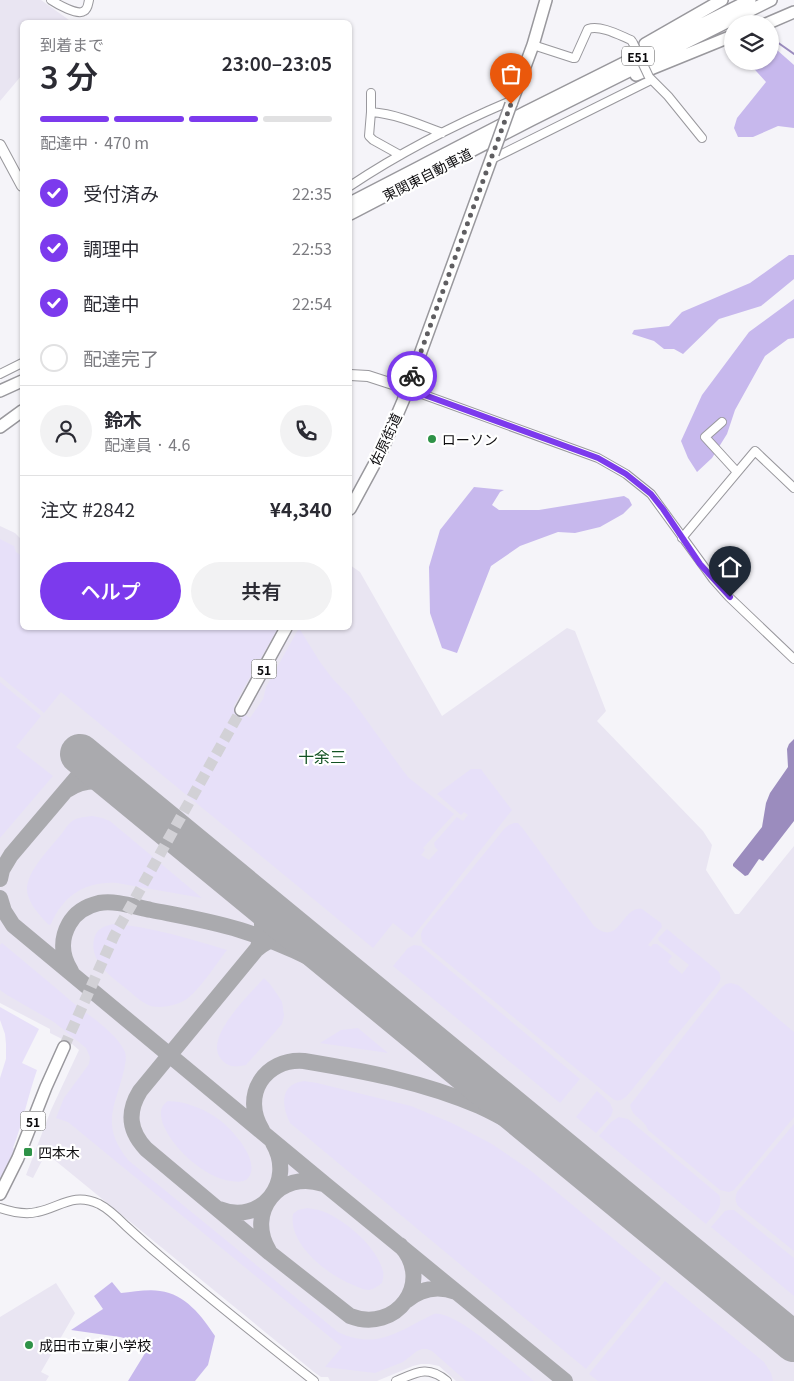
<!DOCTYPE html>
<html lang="ja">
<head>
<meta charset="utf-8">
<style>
  :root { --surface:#fff; --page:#f2f2f3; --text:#2b2b33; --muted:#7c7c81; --line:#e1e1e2; --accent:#7c3aed }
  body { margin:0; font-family:Georgia,"Noto Sans JP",serif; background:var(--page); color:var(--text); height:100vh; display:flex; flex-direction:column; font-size:19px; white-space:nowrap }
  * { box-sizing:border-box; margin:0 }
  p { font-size:16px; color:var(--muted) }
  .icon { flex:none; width:28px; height:28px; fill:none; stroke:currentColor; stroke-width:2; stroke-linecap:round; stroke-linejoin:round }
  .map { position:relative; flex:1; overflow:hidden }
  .side { position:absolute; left:20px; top:20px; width:332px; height:610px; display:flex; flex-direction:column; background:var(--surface); border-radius:8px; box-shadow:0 1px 4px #0004 }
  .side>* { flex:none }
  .buttons { position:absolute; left:724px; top:15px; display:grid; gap:10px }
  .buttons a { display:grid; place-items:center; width:55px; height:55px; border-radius:50%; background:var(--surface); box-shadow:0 1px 4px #0004; font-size:25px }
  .pin { position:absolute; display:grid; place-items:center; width:42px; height:42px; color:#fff; margin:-51px -21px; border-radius:50% 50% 50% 0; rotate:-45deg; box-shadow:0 0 5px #0007 }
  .pin .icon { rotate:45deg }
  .courier { position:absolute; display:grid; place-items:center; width:50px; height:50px; margin:-25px; border:4px solid #7c3aed; border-radius:50%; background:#fff; color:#222; box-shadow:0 1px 6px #0007 }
  .overview em { font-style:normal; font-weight:600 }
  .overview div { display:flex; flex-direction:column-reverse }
  .overview { display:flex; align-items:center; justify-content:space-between; height:85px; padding:0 20px }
  h1 { font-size:32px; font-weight:600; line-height:38px }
  .bar { display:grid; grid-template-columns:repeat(4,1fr); gap:8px 5px; align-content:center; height:60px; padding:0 20px }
  .bar i { height:6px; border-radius:4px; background:var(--line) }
  .bar .active { background:var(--accent) }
  .bar p { grid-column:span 4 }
  .line { display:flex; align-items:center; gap:12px; padding:0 20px; border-top:1px solid var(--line) }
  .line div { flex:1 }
  .round { display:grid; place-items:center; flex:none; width:52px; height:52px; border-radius:26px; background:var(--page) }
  ol { padding:0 20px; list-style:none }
  li { display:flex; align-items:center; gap:15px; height:55px }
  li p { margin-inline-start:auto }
  li .icon { padding:5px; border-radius:50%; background:var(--accent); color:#fff; stroke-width:4 }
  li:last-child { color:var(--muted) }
  li i { width:28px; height:28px; border:2px solid var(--line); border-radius:50% }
  .primary-button { display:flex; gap:10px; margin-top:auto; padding:10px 20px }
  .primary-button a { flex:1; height:58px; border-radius:30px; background:var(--accent); color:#fff; font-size:20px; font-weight:600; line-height:58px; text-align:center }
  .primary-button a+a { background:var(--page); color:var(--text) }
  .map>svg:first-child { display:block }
  .built { fill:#e9e5f2 }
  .green { fill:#e7e0f9 }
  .forest { fill:#c7b8ed }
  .water { fill:#9b8cbe }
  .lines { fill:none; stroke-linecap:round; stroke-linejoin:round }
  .stream { stroke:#9b8cbe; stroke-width:2 }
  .taxiway { stroke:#aaaaae; stroke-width:16 }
  .runway { stroke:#aaaaae; stroke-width:40 }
  .highway-tunnel { stroke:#d2d1d6; stroke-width:11; stroke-dasharray:11 5.5; stroke-linecap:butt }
  .minor-casing { stroke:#99989d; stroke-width:10 }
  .major-casing { stroke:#99989d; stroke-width:12 }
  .highway-casing { stroke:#99989d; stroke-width:14 }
  .minor { stroke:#fff; stroke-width:8 }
  .major { stroke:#fff; stroke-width:10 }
  .highway { stroke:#fff; stroke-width:11 }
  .minor-bridge-casing { stroke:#99989d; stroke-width:10; stroke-linecap:butt }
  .highway-bridge-casing { stroke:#99989d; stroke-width:14; stroke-linecap:butt }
  .minor-bridge { stroke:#fff; stroke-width:8 }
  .highway-bridge { stroke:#fff; stroke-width:11 }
  .done { stroke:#5f5e61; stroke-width:5; stroke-dasharray:0 9 }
  .route { stroke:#7c3aed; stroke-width:6 }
  .poi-dot { fill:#2e9247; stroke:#fff; stroke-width:2 }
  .labels { text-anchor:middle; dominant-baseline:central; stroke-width:4.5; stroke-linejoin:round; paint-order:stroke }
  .shield { fill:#fff; stroke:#565657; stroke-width:1 }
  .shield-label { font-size:12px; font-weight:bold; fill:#0e0d0f }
  .street-label { font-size:14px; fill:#0e0d0f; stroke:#fff }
  .poi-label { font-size:14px; fill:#0e0d0f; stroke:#fff; text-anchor:start }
  .quarter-label { font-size:16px; fill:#125223; stroke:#fff }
</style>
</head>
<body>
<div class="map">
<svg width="794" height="1381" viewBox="0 0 794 1381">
  <rect width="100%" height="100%" fill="#f5f4f9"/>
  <path class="built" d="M0,0H41L69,20L67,22H22V75L0,101Z
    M0,526L15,533L22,540V628H350V565L360,572L442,716L567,628L575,631L606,711L597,721L703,831L712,845L706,870L735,914H739L794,846V1381H456L439,1366L429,1364H421L413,1366L377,1381H330L328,1377H321L314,1372L46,1153L33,1178L26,1175L51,1110L79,1050L72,1044L50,1033V1029L0,1003Z
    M56,1283L75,1313L41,1372L49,1376L46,1381H0V1317Z"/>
  <path class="green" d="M0,539L14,546L16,552L22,556V628H278L233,707L250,718L263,699L266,687L299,628L320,662L332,678L350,697L404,772L409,778L454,814L423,848L425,850L421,855L429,860L438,850L435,847L434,843L457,817L463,821L468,815L464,812L461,815L437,794L471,769H481L483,772L512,810L412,938L393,923L373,948L61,692L44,713L0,676Z
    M0,682L41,716L16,747L53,776L0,838Z
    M93,816L102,818L110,821L202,898L117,883C85,881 63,896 51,924L49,925C40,916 27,902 27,889C27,872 48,850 59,837C63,833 66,826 71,822C77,817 85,817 93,816Z
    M514,823H518L524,830L594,926C620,948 621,906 642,909L661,923L662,927L648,945L651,947L653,944H657L672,956L668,962L682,974L689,965L659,941L658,938L667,929L719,972C722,979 720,982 716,987L626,1097C621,1100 619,1102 613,1099L422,942L421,934L423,929L504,829L509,825Z
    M114,924C153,927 190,939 227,950C217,963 200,989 188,998C179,1005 162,1009 151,1006C142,1003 135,996 129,991C113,978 89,963 94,939C97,928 104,926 114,924Z
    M2,943C27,964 53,985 78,1007C93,1018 117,1034 125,1052C127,1058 125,1064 124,1070C115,1108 100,1124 128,1160L338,1332C377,1351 400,1330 434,1314C455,1309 516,1366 534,1381H466L432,1351L427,1349H422L417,1351L403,1362L375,1373L325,1367L342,1347L68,1122L56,1118L64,1098L89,1064L90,1057L86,1048L54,1022L7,995L0,990V945Z
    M414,945L421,946L580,1079L560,1103L393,966L408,948Z
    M264,978L270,984L277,994L282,1002L284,1015L282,1024L246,1065C235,1067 229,1068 221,1059C203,1038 250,994 264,978Z
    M731,983L738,985L794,1032V1117L734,1190L729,1192L720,1190L648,1130C644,1118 633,1119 630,1105L721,988L726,984Z
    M0,1007L39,1029L22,1063L37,1070C28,1096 23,1122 13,1148L15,1149L0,1182V1078L6,1059V1044L5,1034L0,1020Z
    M358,1028L388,1053L320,1043L341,1030Z
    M304,1081L317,1083L411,1106L452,1123L492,1144L530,1170L661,1278L586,1369L290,1123C281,1105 280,1084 304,1081Z
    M597,1091L610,1103L613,1110L611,1116L596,1133L576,1117Z
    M168,1101C186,1101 207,1110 221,1121C233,1131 258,1158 250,1175C246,1183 239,1182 231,1181C205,1178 172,1148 163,1124C160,1115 159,1107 168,1101Z
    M619,1117L628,1119L719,1195C724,1208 714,1214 706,1224L599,1136L611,1122Z
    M794,1124V1251L738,1206C735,1201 735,1198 737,1192Z
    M307,1208C311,1209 315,1209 319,1210C342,1217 377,1246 383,1271C384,1275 383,1279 382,1283C378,1286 374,1289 369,1290C364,1290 358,1287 353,1285C328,1275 288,1245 293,1214L298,1210Z
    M729,1210H734L794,1258V1296L711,1227L725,1211Z
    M665,1281L764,1362L771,1373L773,1381H598L589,1374Z"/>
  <path class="forest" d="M770,50H777L794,65V128L778,126L753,137H738L734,128L737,118L766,82L747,61H770Z
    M789,255H794V279L761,306L719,319L683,354L674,349H664L654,341L632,334L634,330L669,326L682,312L750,283Z
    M794,299V338L788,339L765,356L735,410L727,434L712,458L697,472L688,458L681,441L702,395L749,332Z
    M474,487L504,490L500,492L492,505L499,510H539L624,496L629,499L632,505L623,514L600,527L575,533L558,532L520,546L491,566L457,653L442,648L430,613L429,567L440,530Z
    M112,1282L121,1293C133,1292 148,1289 160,1291C185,1294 202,1316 215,1336L208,1365L195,1381H128L150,1345L120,1337L71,1330L103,1309L94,1296Z"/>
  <path class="water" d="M794,739V821L763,861L759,859L748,875L745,876L733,866V864L762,827L766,803L770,793L788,767L787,749L789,744Z"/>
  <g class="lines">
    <path class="stream" d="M771,32L777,42L794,54"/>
    <path class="taxiway" d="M67,790C84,779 103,779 121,788
      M0,879L2,870L11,855L90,762
      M253,896C263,912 265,929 258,947
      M0,898L4,911L13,925L327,1186L565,1381
      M71,971C62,957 60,940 69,924C75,913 86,906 99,903C116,900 135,907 151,910C181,916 211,921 240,930C272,940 302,953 331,969
      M385,1005L310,943C291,933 271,936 256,950L140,1091C127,1112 129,1131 146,1149L270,1253L350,1316C396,1334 435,1282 400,1245
      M262,1130C241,1096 264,1058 304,1061C364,1071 423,1082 479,1106C512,1121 541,1140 572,1159
      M219,1209C261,1226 296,1182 273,1143
      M269,1251C245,1212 280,1169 323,1184
      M406,1301C420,1289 437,1285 456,1292"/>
    <path class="runway" d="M80,754L794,1342"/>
    <path class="highway-tunnel" d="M64,1047L114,936L241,710"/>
    <defs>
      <path id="minor" d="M51,0C57,4 78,16 84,11C88,9 88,4 89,0
        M533,45L573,58H575L588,29C601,25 619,35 631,40L633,43
        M649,77L668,96L702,138
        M371,93V112L369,136L373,140L400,155
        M371,112C396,114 419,124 442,133
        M492,159L651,80
        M350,186C401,152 456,124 513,100
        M0,374L22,363
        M408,389L598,458L626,474L651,494L713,579L729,597L794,659
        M722,422L705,437L737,472
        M682,538L755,451L794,488
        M0,1208C12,1212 25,1215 37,1212C61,1207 73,1192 99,1204C109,1209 118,1218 126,1226C137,1236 148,1246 160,1256C210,1299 262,1340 314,1381
        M396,1381C417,1372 428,1365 447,1381"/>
      <path id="major" d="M0,145L22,186
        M350,375L368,376L408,389"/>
      <path id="highway" d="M766,24L794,12
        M645,44L722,0
        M636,75L732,36
        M511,104L533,45L546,0
        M350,203L526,112L750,0
        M350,214L531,120L771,0
        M0,391L22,381
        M0,427L22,411
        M350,509L382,450L403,401L493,154
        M241,710L286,628
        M0,1194L18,1158L46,1087L64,1047"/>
    </defs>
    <use href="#minor" class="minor-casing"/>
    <use href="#major" class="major-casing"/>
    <use href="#highway" class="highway-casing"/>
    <use href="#minor" class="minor"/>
    <use href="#major" class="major"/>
    <use href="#highway" class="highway"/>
    <defs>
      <path id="minor-bridge" d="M633,43L649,77"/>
      <path id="highway-bridge" d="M493,154L511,104"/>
    </defs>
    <use href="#minor-bridge" class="minor-bridge-casing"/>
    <use href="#highway-bridge" class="highway-bridge-casing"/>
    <use href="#minor-bridge" class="minor-bridge"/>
    <use href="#highway-bridge" class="highway-bridge"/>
  </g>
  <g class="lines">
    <path class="done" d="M412,376L511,104"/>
    <path class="route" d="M412,376L408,389L598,458L626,474L651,494L663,509L700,564L730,597"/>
  </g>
  <g class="poi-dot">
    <circle cx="432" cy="439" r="5"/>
    <rect x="23" y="1147" width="10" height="10" rx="2.5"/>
    <circle cx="29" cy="1345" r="5"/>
  </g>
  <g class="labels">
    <g class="shield">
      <rect x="622" y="46.5" width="32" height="19" rx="4"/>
      <rect x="251.5" y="659.5" width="25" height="19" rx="4"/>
      <rect x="20.5" y="1111.5" width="25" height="19" rx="4"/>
    </g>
    <g class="shield-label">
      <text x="638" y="56">E51</text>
      <text x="264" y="669">51</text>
      <text x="33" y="1121">51</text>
    </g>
    <g class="street-label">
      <text transform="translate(427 174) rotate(-27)">東関東自動車道</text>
      <text transform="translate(385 439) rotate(-65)">佐原街道</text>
    </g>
    <g class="poi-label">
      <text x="442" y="439">ローソン</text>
      <text x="38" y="1152">四本木</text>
      <text x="39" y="1345">成田市立東小学校</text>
    </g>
    <g class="quarter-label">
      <text x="322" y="756">十余三</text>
    </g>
  </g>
</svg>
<div class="buttons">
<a><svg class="icon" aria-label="layers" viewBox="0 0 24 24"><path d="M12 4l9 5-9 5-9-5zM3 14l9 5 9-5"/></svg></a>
</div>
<div class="pin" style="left:511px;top:104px;background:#ea580c"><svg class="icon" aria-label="bag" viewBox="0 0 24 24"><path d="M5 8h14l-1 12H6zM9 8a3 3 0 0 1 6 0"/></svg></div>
<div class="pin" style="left:730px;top:597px;background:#1f2937"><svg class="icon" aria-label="home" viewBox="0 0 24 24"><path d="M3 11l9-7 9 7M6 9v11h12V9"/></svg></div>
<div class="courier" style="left:412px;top:376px"><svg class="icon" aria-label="bike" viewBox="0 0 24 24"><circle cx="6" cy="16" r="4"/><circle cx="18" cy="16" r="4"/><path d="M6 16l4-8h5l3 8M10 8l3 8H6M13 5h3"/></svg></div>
<section class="side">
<div class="overview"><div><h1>3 分</h1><p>到着まで</p></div><em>23:00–23:05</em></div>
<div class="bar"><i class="active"></i><i class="active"></i><i class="active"></i><i></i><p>配達中 · 470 m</p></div>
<ol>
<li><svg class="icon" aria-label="check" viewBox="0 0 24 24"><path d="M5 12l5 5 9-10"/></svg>受付済み<p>22:35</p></li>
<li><svg class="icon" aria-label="check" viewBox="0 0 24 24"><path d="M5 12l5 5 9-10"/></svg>調理中<p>22:53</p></li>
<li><svg class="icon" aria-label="check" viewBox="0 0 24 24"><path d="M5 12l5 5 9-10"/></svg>配達中<p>22:54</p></li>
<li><i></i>配達完了</li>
</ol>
<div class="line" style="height:90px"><a class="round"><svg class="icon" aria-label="person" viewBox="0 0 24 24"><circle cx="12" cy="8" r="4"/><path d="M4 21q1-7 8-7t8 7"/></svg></a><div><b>鈴木</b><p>配達員 · 4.6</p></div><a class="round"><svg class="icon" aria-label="phone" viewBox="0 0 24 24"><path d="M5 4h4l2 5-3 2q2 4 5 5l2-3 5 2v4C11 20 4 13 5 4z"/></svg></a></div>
<div class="line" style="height:65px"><div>注文 #2842</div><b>¥4,340</b></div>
<div class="primary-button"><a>ヘルプ</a><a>共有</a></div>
</section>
</div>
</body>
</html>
